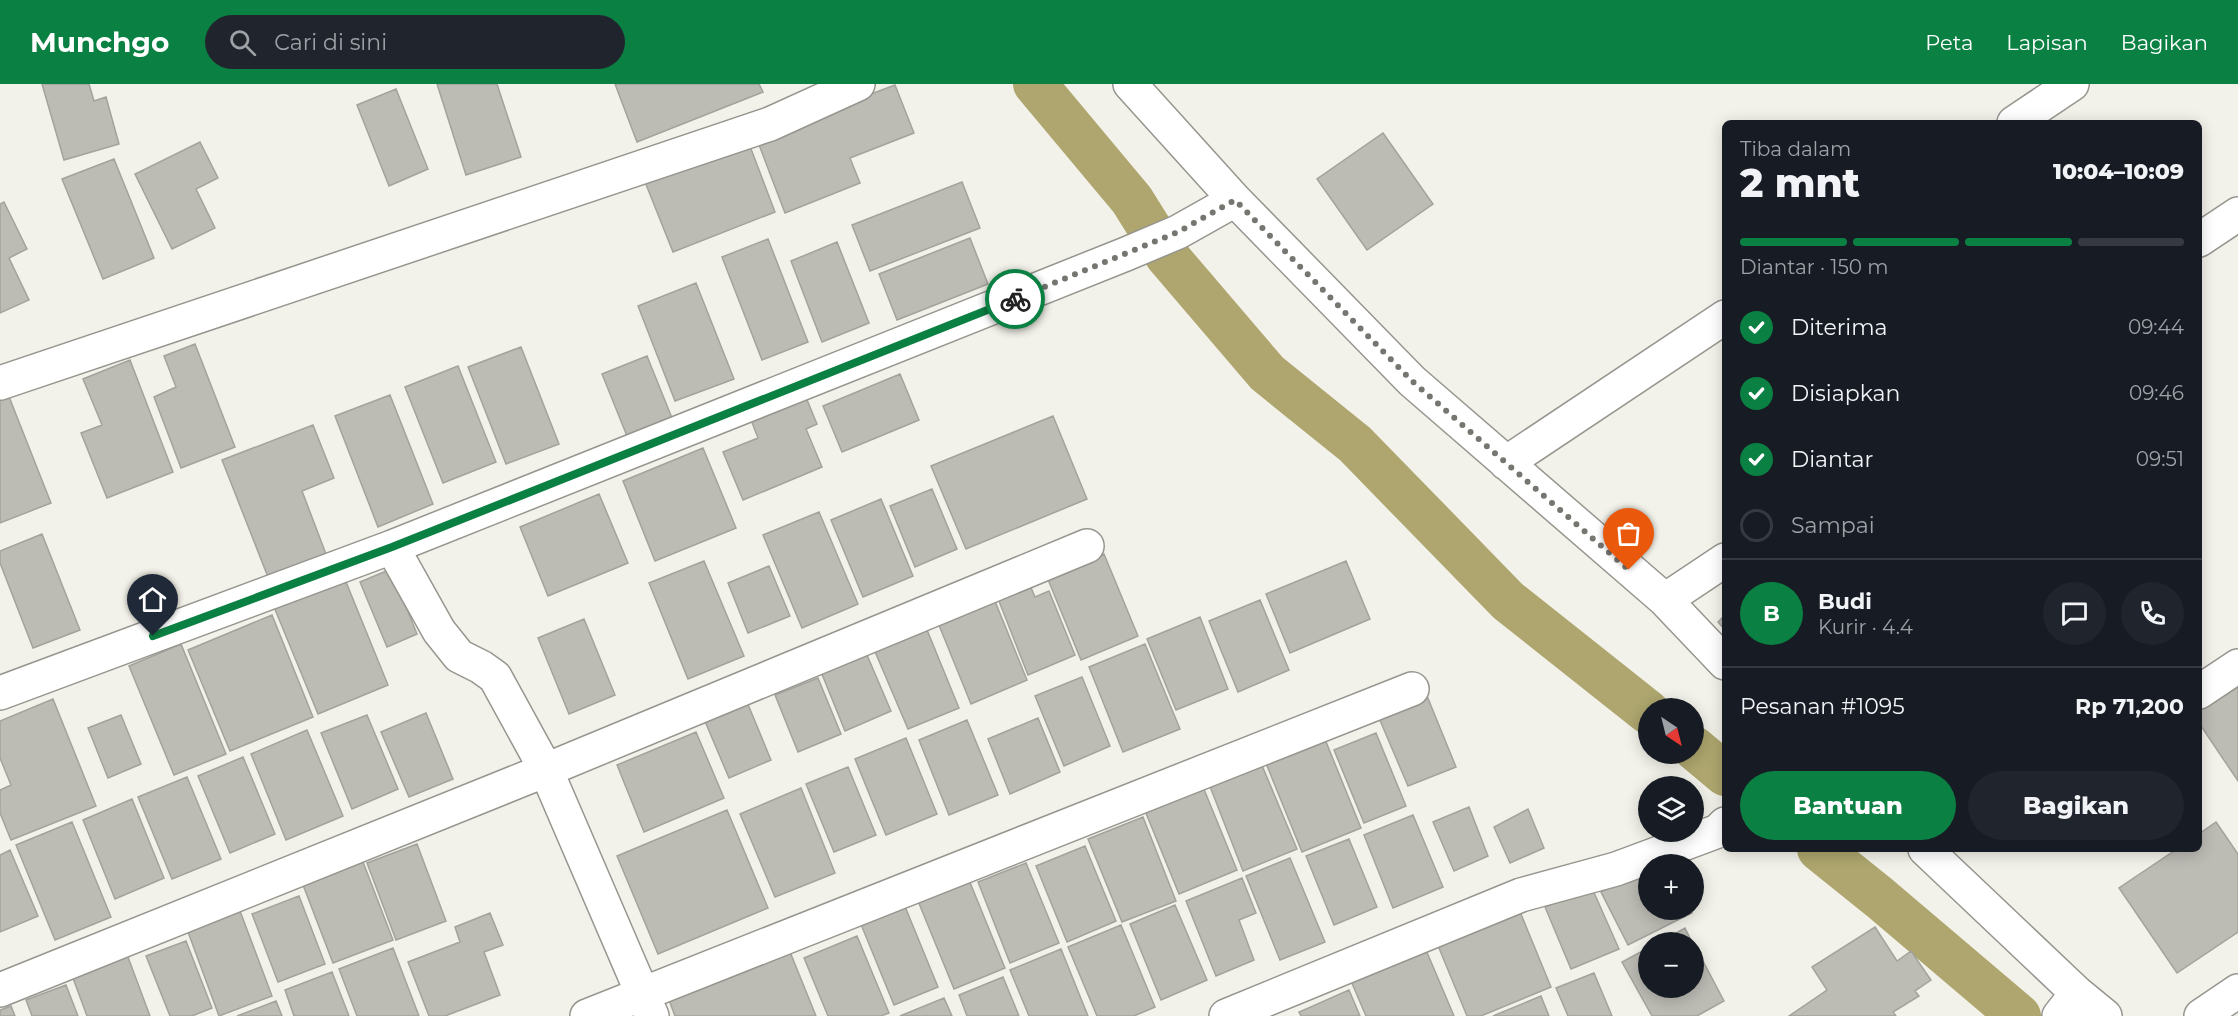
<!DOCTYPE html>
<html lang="id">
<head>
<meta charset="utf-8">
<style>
  :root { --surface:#171b24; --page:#20242c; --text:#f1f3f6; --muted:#9ea1a6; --line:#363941; --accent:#0b8043 }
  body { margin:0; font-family:Montserrat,sans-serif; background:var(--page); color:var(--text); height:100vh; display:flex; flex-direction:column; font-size:22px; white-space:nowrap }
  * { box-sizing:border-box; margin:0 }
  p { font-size:20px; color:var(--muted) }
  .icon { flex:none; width:33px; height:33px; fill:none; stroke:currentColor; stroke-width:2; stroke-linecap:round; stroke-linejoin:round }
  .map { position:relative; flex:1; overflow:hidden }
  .sheet { position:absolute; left:1722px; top:36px; width:480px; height:732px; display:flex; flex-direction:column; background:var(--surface); border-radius:9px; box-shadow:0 3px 15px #0003 }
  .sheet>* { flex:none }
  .needle { width:39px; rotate:145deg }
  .fabs { position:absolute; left:1638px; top:614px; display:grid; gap:12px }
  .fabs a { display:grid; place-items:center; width:66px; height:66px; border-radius:50%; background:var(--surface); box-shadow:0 3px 15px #0003; font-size:30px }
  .pin { position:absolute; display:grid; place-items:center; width:51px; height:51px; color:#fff; margin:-62px -26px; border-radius:50% 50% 50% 0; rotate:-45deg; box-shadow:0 0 6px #0007 }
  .pin .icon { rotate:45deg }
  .courier { position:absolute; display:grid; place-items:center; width:60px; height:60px; margin:-30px; border:4px solid #0b8043; border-radius:50%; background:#fff; color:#222; box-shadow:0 2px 8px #0007 }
  .headline em { font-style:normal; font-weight:800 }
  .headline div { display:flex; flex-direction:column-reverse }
  .headline { display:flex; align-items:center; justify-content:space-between; height:102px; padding:0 18px }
  h1 { font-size:39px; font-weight:800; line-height:45px }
  .bar { display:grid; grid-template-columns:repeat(4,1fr); gap:9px 6px; align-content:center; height:72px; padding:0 18px }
  .bar i { height:8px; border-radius:4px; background:var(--line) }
  .bar .active { background:var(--accent) }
  .bar p { grid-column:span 4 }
  .line { display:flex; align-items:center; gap:15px; padding:0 18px; border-top:2px solid var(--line) }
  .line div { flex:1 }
  .round { display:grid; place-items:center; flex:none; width:63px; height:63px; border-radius:32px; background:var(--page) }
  ol { padding:0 18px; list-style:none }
  li { display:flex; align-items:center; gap:18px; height:66px }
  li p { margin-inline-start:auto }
  li .icon { padding:6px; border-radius:50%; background:var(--accent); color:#fff; stroke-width:4 }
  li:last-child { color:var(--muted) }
  li i { width:33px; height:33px; border:3px solid var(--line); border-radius:50% }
  .cta { display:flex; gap:12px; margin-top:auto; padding:12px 18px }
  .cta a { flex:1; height:69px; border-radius:36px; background:var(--accent); color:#fff; font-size:24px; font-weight:800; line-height:69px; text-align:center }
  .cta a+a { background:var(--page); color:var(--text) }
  header { display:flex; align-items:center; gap:36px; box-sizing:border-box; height:84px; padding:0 30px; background:var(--accent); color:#fff }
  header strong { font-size:28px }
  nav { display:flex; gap:33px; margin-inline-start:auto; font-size:21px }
  .search { width:420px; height:54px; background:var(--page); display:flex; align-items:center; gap:15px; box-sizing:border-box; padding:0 21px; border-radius:33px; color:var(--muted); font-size:22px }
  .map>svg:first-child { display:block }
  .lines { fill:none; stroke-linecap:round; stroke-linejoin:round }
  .canal { stroke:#aea66e; stroke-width:44 }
  .building { fill:#bcbbb4; stroke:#a3a29c; stroke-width:1.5 }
  .street-casing { stroke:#96958e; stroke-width:36 }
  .street { stroke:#fff; stroke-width:33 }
  .done { stroke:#767570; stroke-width:6; stroke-dasharray:0 10.8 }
  .route { stroke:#0b8043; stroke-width:8 }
</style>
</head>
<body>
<header>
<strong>Munchgo</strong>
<div class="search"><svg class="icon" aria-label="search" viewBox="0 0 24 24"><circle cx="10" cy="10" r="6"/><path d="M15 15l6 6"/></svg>Cari di sini</div>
<nav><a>Peta</a><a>Lapisan</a><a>Bagikan</a></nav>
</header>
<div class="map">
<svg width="2238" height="932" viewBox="0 0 2238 932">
  <rect width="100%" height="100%" fill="#f3f2ea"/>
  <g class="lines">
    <path class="canal" d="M1035,0L1132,116L1167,172L1267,289L1355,360L1508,517L1648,628
      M1694,664L1725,690
      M1819,765L1880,814L2019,932"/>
  </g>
  <path class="building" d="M42,0H89L94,17L106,13L119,60L64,76Z
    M437,0H497L521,73L466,91Z
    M615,0H759L763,8L637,58Z
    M895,1L914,49L850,74L860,99L785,129L756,53Z
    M396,5L428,85L389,102L357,21Z
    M1383,49L1433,120L1367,166L1317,95Z
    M748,57L775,128L673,168L645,98Z
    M200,58L218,94L196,105L215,144L172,165L135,90Z
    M114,75L154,174L103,195L62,95Z
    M962,98L980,144L870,187L852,141Z
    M4,118L27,165L9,174L29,216L0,229V120Z
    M970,154L988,200L897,236L879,190Z
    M768,155L808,258L762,276L722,173Z
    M837,158L869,239L822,258L791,177Z
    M696,199L734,295L675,317L638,222Z
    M195,260L235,363L181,384L154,313L176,303L164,272Z
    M521,263L559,360L506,380L468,283Z
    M647,272L672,334L627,352L602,290Z
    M130,276L173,388L107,414L81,349L102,341L83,295Z
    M458,282L496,378L443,399L405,303Z
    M900,290L919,336L842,368L823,322Z
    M6,305L51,419L0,439V307Z
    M803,306L817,340L806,345L822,383L743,416L723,368L758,354L748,328Z
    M390,311L433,420L378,443L335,332Z
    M1053,332L1087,415L966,465L931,382Z
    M313,341L334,394L302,407L326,470L268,493L222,376Z
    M703,364L736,444L655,477L623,397Z
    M932,405L957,465L915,483L890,422Z
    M599,410L628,479L548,512L520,443Z
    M881,415L913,492L863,513L831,436Z
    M819,428L858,520L802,544L763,451Z
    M42,450L80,546L33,564L0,479V467Z
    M1104,470L1138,552L1081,576L1047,493Z
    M704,477L744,572L688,595L649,499Z
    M1346,477L1370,535L1290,569L1266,510Z
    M769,482L790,532L748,549L728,499Z
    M391,485L417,550L387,563L360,498Z
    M344,493L388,601L318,630L274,523Z
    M1027,494L1035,513L1049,507L1075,571L1028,591L995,507Z
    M990,505L1027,596L971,620L934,529Z
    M1260,516L1289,586L1238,608L1209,537Z
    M272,531L313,633L230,667L188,566Z
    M1725,531V546L1718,538Z
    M1200,533L1228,605L1176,626L1147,555Z
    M584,535L615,611L569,630L538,554Z
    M925,541L959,624L908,645L873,563Z
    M181,560L226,670L174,691L129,582Z
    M1145,560L1180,645L1123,668L1089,583Z
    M864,564L891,627L845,647L819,583Z
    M1082,593L1110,662L1064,682L1035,612Z
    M818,594L841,650L798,668L775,611Z
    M2238,594V697L2199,639V620Z
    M1425,607L1456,683L1408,702L1376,627Z
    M53,615L96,722L11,756L0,729V706L11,701L0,674V637Z
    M747,618L771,676L729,694L704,635Z
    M426,629L453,695L409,713L381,648Z
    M121,631L141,680L108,694L88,644Z
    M367,631L398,705L352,725L321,649Z
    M1038,634L1060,688L1010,710L988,655Z
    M967,636L998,711L949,731L919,656Z
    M1320,643L1361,744L1302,768L1261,667Z
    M307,646L343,732L286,756L251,670Z
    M696,648L724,714L644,748L617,681Z
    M1376,649L1406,722L1364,739L1334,666Z
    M906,654L937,730L886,751L855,675Z
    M243,673L275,750L230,769L198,692Z
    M1261,679L1297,765L1243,787L1209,700Z
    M848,683L876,751L834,768L806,700Z
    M187,693L221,775L172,795L138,713Z
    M1201,698L1237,786L1179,810L1143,722Z
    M801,704L835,789L775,813L740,730Z
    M132,715L164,794L115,815L83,736Z
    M1469,723L1488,772L1454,787L1433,738Z
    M1528,725L1544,764L1510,779L1494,743Z
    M727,726L768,824L658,870L617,772Z
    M1413,731L1443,803L1393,824L1364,751Z
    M1143,733L1176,817L1122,838L1088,755Z
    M72,738L111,833L55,856L16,761Z
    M2216,738L2238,770V848L2177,889L2119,804L2177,765H2199V750Z
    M1349,755L1377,823L1334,841L1306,772Z
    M417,760L446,837L396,856L367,779Z
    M1085,762L1116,837L1067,858L1036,782Z
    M358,765L393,856L333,879L298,788Z
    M10,766L38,832L0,848V771Z
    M1290,774L1325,858L1280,876L1246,792Z
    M1026,779L1059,859L1010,879L978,798Z
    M1648,784V825H1690L1692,829L1628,861L1601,808Z
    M1242,794L1256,829L1239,836L1254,876L1216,892L1186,817Z
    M969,796L1005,884L954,905L918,817Z
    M1592,804L1619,865L1571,885L1545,823Z
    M299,812L325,880L278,898L252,830Z
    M1516,818L1551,903L1481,932H1467L1434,852Z
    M904,820L938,903L894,921L860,838Z
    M1175,821L1207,896L1161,916L1130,840Z
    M240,827L272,912L219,932L188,848Z
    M490,829L503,861L484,868L500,911L445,932H429L408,878L460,858L455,843Z
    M1121,841L1155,923L1134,932H1097L1068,863Z
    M1875,843L1897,877L1911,867L1931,896L1915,907L1919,912L1893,928L1896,932H1789L1827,906L1812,883Z
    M1685,844L1692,858H1660Z
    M857,852L889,929L881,932H828L804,874Z
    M186,857L212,924L192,932H170L146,872Z
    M786,858L816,932H675L666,908Z
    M1694,860L1724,917L1697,932H1652L1622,878L1648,864V903H1694Z
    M393,864L419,932H357L339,885Z
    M125,865L150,932H87L70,886Z
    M1061,865L1088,932H1029L1010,886Z
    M1426,866L1454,932H1366L1351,897Z
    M332,888L349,932H294L285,906Z
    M1594,889L1612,932H1568L1556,904Z
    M1003,893L1019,932H967L959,911Z
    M66,901L78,932H32L26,916Z
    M1349,906L1360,932H1301L1299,928Z
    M1541,912L1549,932H1493Z
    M944,914L952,932H900Z
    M276,917L282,932H237Z
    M11,922L15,932H0V926Z"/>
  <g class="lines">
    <defs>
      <path id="street" d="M1130,0L1235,116L1412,297L1665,516L1725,579
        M2014,39L2072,0
        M2199,156L2238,130
        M0,299L770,40L858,0
        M1506,379L1725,233
        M392,463L439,547L459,572L481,583L495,593L546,686L652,932
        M1665,516L1725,476
        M2199,608L2238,582
        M0,609L392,463L1126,170L1178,148L1235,116
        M1925,765L2077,909L2105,932
        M0,906L546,686L1087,462
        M587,932L1412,605
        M1226,932L1521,811L1616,785L1718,747L1725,740
        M2059,932L2077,909
        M2201,932L2238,907"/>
    </defs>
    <use href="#street" class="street-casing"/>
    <use href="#street" class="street"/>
  </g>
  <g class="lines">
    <path class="done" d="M1015,215L1178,148L1235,116L1412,297L1629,486"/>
    <path class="route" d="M153,552L392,463L1015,215"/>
  </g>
</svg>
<div class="fabs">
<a><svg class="needle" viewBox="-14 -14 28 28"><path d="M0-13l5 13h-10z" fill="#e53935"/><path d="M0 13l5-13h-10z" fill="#9ea1a6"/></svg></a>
<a><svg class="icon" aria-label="layers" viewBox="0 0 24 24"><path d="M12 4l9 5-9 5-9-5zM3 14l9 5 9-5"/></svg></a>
<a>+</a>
<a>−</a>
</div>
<div class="pin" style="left:1629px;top:486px;background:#ea580c"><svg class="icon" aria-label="bag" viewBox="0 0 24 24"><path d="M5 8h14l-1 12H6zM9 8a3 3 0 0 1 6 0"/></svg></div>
<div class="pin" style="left:153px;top:552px;background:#1f2937"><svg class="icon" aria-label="home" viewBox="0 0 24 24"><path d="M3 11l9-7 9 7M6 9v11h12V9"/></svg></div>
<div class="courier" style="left:1015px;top:215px"><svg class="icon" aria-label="bike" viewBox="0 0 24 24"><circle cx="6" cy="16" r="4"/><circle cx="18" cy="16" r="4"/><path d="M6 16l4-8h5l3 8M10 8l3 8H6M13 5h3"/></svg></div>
<section class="sheet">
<div class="headline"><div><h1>2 mnt</h1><p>Tiba dalam</p></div><em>10:04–10:09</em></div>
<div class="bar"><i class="active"></i><i class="active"></i><i class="active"></i><i></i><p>Diantar · 150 m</p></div>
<ol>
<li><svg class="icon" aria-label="check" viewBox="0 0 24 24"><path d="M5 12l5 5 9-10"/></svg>Diterima<p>09:44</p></li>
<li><svg class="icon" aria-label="check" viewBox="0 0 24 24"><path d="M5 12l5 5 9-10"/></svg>Disiapkan<p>09:46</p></li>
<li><svg class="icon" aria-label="check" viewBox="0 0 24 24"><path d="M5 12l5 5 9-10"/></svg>Diantar<p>09:51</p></li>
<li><i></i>Sampai</li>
</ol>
<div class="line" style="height:108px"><b class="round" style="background:var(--accent);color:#fff">B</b><div><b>Budi</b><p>Kurir · 4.4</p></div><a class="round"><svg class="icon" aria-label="chat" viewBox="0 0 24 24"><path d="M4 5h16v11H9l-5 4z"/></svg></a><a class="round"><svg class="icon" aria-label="phone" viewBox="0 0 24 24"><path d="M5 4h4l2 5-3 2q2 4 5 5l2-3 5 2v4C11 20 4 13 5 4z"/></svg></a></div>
<div class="line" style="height:78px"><div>Pesanan #1095</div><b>Rp 71,200</b></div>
<div class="cta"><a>Bantuan</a><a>Bagikan</a></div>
</section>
</div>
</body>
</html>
